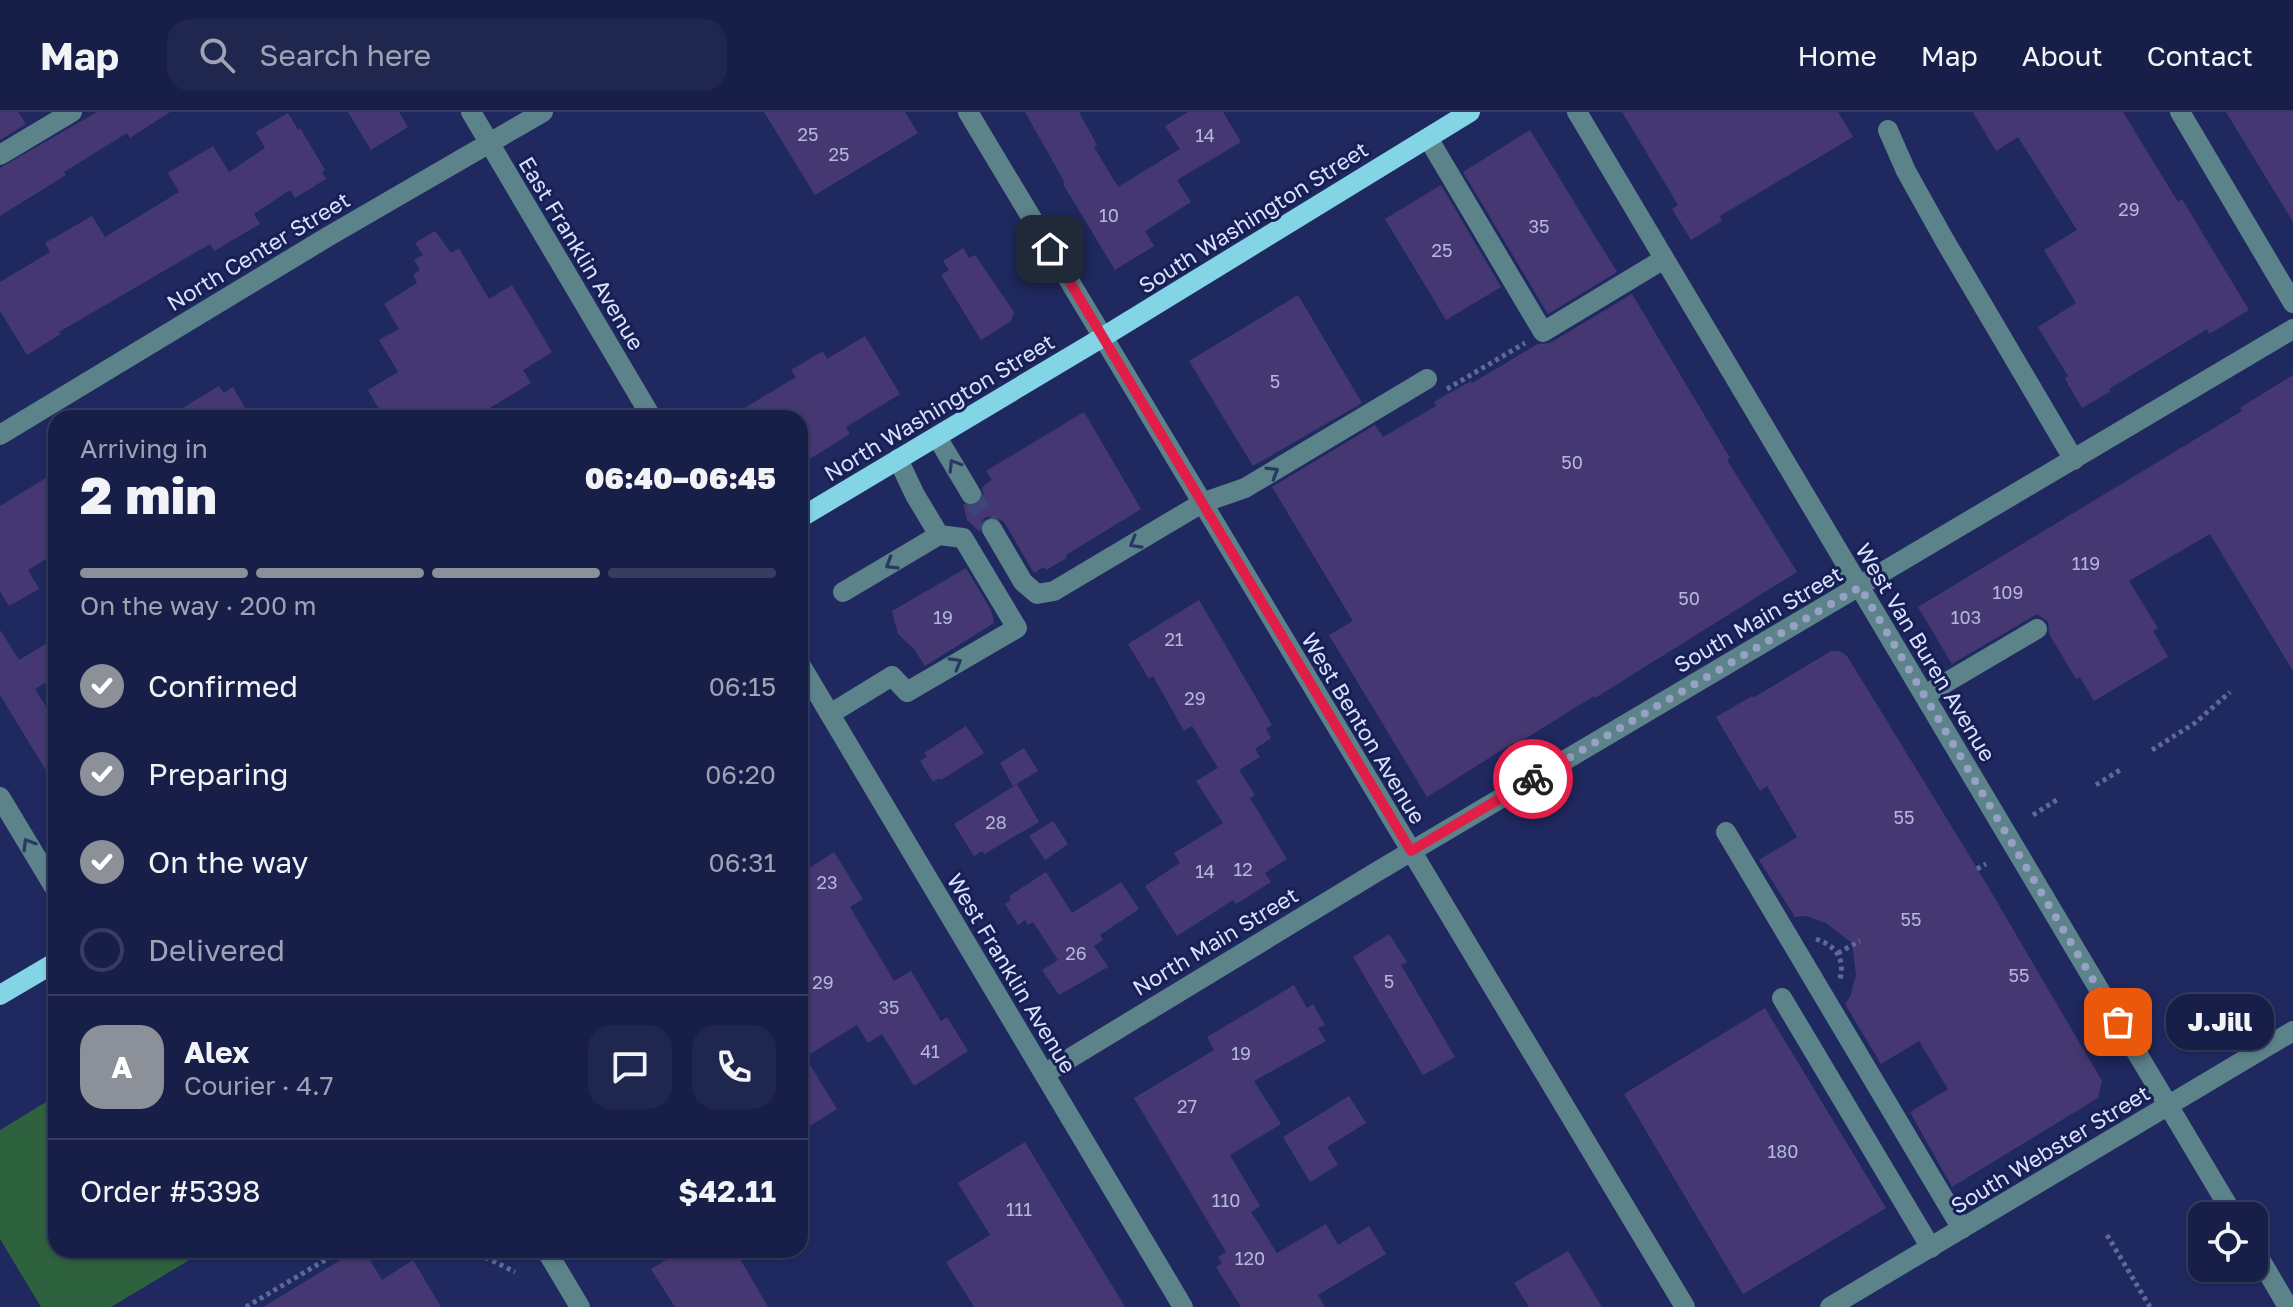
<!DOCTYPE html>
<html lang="en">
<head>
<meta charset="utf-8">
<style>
  :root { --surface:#171f48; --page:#20274f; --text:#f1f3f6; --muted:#9ea2b4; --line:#363d60; --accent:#8c9099 }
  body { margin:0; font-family:"Golos Text",sans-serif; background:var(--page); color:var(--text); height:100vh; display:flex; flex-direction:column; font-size:30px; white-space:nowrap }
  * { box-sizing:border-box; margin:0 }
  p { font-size:26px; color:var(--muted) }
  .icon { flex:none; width:44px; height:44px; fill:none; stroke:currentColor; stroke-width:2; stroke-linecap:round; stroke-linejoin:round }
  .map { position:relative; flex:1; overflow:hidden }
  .panel { position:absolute; left:48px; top:298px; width:760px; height:848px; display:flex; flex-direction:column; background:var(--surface); border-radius:24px; box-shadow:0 2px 6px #0004,0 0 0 2px var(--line) }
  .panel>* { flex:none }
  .buttons { position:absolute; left:2188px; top:1090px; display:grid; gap:16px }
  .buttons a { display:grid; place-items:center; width:80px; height:80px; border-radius:16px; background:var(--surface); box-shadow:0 2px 6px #0004,0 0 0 2px var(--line); font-size:40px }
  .pin { position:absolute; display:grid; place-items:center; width:68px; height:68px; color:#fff; margin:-34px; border-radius:16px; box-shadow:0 4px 12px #0006 }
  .courier { position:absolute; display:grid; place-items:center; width:80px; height:80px; margin:-40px; border:6px solid #e11d48; border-radius:50%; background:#fff; color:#222; box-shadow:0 2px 10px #0007 }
  .bubble { position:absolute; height:56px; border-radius:24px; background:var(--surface); box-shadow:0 2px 6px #0004,0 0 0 2px var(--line); font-size:26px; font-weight:800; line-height:56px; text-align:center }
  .head em { font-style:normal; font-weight:800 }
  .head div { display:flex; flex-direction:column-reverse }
  .head { display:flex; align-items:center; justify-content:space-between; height:136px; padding:0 32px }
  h1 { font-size:52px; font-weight:800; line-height:60px }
  .bar { display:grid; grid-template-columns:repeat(4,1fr); gap:12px 8px; align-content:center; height:96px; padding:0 32px }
  .bar i { height:10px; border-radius:6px; background:var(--line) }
  .bar .selected { background:var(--accent) }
  .bar p { grid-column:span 4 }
  .line { display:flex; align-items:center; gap:20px; padding:0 32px; border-top:2px solid var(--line) }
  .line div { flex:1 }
  .round { display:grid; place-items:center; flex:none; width:84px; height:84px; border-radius:24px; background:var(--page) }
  ol { padding:0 32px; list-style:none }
  li { display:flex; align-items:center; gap:24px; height:88px }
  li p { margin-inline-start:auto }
  li .icon { padding:8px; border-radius:50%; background:var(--accent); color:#fff; stroke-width:4 }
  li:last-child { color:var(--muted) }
  li i { width:44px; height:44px; border:4px solid var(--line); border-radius:50% }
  header { display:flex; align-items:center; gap:48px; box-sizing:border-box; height:112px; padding:0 40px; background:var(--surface); border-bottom:2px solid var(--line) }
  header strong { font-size:38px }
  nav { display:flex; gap:44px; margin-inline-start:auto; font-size:28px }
  .search { width:560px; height:72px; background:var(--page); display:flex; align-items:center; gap:20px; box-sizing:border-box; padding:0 28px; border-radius:24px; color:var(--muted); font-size:30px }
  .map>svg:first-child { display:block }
  .green { fill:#2e613d }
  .building { fill:#453872 }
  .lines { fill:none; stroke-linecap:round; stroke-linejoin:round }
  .minor-tunnel { stroke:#3b4578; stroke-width:20; stroke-dasharray:20 10; stroke-linecap:butt }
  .path { stroke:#5f6996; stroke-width:5; stroke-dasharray:4 4; stroke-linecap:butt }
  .minor { stroke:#5c828a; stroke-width:20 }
  .major { stroke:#83d4e5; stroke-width:20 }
  .oneway { stroke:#283862 }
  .done { stroke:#97a1c6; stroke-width:8; stroke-dasharray:0 14.4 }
  .route { stroke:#e11d48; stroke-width:10 }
  .labels { text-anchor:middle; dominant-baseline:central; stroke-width:6; stroke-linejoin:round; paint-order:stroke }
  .number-label { font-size:18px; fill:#b3b7da }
  .street-label { font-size:22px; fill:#d8e1fd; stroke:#171f54 }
</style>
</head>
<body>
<header>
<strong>Map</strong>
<div class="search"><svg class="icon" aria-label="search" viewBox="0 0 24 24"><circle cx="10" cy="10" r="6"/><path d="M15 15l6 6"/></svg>Search here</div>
<nav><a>Home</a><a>Map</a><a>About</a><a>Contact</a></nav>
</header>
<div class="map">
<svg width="2293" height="1195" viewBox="0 0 2293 1195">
  <rect width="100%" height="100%" fill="#1f2960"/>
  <path class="green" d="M56,984V1138H206L111,1195H41L0,1127V1018Z"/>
  <path class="building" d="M0,0H18L26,12L0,28Z
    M97,0H170L130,26L127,21L64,60L66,63L0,104V56Z
    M348,0H399L408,15L371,38Z
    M764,0H905L918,21L815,83Z
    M1025,0H1079L1097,33L1094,35L1118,75L1180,37L1165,14L1188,0H1223L1241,30L1177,68L1191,90L1145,119L1154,134L1115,158L1063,72L1065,71Z
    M1622,0H1838L1853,25L1720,104L1722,109L1691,128L1672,97L1678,93Z
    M1973,0H2123L2178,90L2182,87L2249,198L2209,222L2207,217L2109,277L2111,279L2082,296L2069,274L2065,266L2068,264L2038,215L2076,191L2044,138L2077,118L2018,25L1996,39Z
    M2226,0H2293V110L2243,28Z
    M288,1L298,18L300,16L325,58L322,60L326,67L295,86L290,78L254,102L260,112L214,139L210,132L59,220L61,222L27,243L0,199V170L50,140L45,131L92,104L105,125L179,80L168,61L213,34L229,60L265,36L256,20Z
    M1530,18L1617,160L1548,202L1463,60Z
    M1441,73L1501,175L1446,208L1385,107Z
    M435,119L451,141L459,136L489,187L512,173L552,240L523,258L531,271L473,306H384L368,278L398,260L379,228L399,217L384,192L417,171L413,163L420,158L414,148L423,143L415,131Z
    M963,136L969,146L975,143L1014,200L1011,209L981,228L941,163L949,158L943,149Z
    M1632,182L1730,346L1727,348L1797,460L1595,586L1594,584L1515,633L1513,631L1427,685L1329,523L1353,509L1272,375L1375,313L1383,325L1436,294L1434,290L1471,269L1472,271L1538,232L1550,231Z
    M1298,183L1362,291L1253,354L1189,249Z
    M865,224L900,282L846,315L850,322L808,348L800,336V306H728L796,265L791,258L823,239L827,247Z
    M2293,263V559L2210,422L2129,469L2158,516L2153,519L2168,545L2094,589L2080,565L2076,567L2049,522L2048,510L2037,502L1952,552L1918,495L2242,299L2240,296Z
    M219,274L224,281L233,275L251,306H166Z
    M1084,300L1141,397L1066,443L1067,446L1046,458L1044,455L1034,461L1004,410L993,404L986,405L980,411V420L967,408L963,392L972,395L982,389L984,383L982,375L992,368L986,359Z
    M56,360V441L28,458L39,477L9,494L0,479V394Z
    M966,456L991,498L994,511L925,554L914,537L898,522L892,499Z
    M1199,488L1272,613L1266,617L1271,626L1255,637L1260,645L1239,658L1255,683L1250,686L1287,747L1265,761L1271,770L1236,792L1233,788L1177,824L1145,774L1180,751L1174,741L1223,711L1196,669L1218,656L1192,614L1184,619L1153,564L1149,567L1128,532Z
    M0,518L19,548L56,526V564L35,577L56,611V675L0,583Z
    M1831,539H1840L1847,544L1977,756L2102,969L2098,986L1952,1075L1910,1000L1948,977L1919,929L1881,952L1845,892L1850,885L1856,863L1852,831L1826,811L1806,804L1795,805L1759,748L1797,725L1767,674L1760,679L1716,605L1752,584L1753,586Z
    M966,614L984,641L941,668L940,666L933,670L920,649L927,645L924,641Z
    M1024,636L1038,659L1013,674L1000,651Z
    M1017,672L1039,710L984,742L982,739L974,744L954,712Z
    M1053,709L1068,732L1045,748L1029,724Z
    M834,740L863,787L850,795L894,869L911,859L941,909L947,905L968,939L914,974L882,922L868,931L857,913L805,945L837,997L800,1020V762Z
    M1046,760L1072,801L1121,770L1139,797L1100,823L1103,828L1094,834L1108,855L1059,883L1042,858L1058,848L1033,810L1028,813L1025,808L1018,813L1005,792L1011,788L1009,784Z
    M1389,822L1407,850L1401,853L1455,945L1423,963L1353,845Z
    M1294,873L1307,896L1313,892L1325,913L1318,916L1326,929L1254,969L1281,1012L1230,1043L1260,1094L1251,1100L1277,1141L1326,1112L1338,1133L1369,1114L1386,1142L1318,1183L1325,1195H1241L1216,1155L1222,1151L1218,1145L1226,1140L1134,986L1214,938L1207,925Z
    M1765,896L1886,1096L1743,1182L1624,982Z
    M1349,984L1366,1011L1327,1035L1338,1053L1310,1070L1283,1025Z
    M1025,1030L1125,1195H974L946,1150L990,1123L958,1071Z
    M357,1138H364L382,1168L413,1148L441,1195H263Z
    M683,1138H735L768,1195H675L651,1157Z
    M1568,1139L1602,1195H1529L1514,1171Z"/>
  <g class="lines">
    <path class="minor-tunnel" d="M971,382L992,417"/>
    <path class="path" d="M1447,277L1525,231
      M2152,638L2195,611L2230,580
      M2096,673L2120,658
      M2033,703L2058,687
      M1977,757L1986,752
      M1816,827C1836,834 1845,846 1840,867
      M1838,841L1860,829
      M2107,1123L2150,1195
      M471,1138L515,1160
      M246,1195L342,1138"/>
    <path class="minor" d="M471,0L652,306
      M968,0L1685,1195
      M1577,0L2234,1104
      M2180,0L2293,191
      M1888,18L1906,59L1945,129L2074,348
      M1428,26L1543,220L1664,147
      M0,43L72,0
      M0,323L329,124L543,0
      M937,325L971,382
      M898,347L915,383L939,423
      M992,417L1023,470L1037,482L1054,479L1202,391L1245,376L1427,267
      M800,552L1183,1195
      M1925,583L2037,517
      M830,602L892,564L907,580L1017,516L963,426L939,423L843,480
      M0,685L56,778
      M1726,720L1962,1117
      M1782,886L1931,1136
      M1044,962L1378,759L2293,217
      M2254,1137L2288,1195
      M546,1138L580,1195
      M1830,1195L2293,919"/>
    <path class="major" d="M800,406L1103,225L1470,0
      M0,883L56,850"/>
  </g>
  <defs><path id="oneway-chevron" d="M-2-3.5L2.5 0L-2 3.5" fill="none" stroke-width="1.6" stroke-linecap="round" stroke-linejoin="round" transform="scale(2)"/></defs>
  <g class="oneway">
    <use href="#oneway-chevron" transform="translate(954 353) rotate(-122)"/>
    <use href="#oneway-chevron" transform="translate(1273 360) rotate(-31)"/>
    <use href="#oneway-chevron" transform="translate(1135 431) rotate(150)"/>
    <use href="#oneway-chevron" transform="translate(891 452) rotate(149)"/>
    <use href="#oneway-chevron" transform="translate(956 551) rotate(-30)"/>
    <use href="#oneway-chevron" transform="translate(28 732) rotate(-121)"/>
  </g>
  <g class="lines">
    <path class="done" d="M1533,667L1860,475L2118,910"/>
    <path class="route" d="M1050,137L1411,739L1533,667"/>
  </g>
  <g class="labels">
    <g class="number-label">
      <text x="808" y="22">25</text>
      <text x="1205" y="23">14</text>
      <text x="839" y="42">25</text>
      <text x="2129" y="97">29</text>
      <text x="1109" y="103">10</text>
      <text x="1539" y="114">35</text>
      <text x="1442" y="138">25</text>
      <text x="1275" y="269">5</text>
      <text x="1572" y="350">50</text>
      <text x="2086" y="451">119</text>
      <text x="2008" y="480">109</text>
      <text x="1689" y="486">50</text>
      <text x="943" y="505">19</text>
      <text x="1966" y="505">103</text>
      <text x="1174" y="527">21</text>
      <text x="1195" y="586">29</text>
      <text x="1904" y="705">55</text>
      <text x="996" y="710">28</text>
      <text x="1243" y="757">12</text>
      <text x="1205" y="759">14</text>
      <text x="827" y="770">23</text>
      <text x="1911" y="807">55</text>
      <text x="1076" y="841">26</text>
      <text x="2019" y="863">55</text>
      <text x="1389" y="869">5</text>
      <text x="823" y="870">29</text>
      <text x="889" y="895">35</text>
      <text x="930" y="939">41</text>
      <text x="1241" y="941">19</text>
      <text x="1187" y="994">27</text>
      <text x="1783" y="1039">180</text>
      <text x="1226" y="1088">110</text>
      <text x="1019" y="1097">111</text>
      <text x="1250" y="1146">120</text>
    </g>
    <g class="street-label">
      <text transform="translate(1253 105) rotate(-32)">South Washington Street</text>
      <text transform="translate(258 139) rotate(-31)">North Center Street</text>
      <text transform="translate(582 141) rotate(59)">East Franklin Avenue</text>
      <text transform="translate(939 295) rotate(-31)">North Washington Street</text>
      <text transform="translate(1758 507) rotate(-30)">South Main Street</text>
      <text transform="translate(1926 540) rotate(59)">West Van Buren Avenue</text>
      <text transform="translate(1364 616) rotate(59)">West Benton Avenue</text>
      <text transform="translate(1215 829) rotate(-31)">North Main Street</text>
      <text transform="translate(1012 861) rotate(59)">West Franklin Avenue</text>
      <text transform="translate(2050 1037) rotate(-31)">South Webster Street</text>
    </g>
  </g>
</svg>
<div class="buttons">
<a><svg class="icon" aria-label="locate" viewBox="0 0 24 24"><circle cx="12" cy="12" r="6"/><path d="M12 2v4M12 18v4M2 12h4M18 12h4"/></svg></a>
</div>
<div class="pin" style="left:2118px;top:910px;background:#ea580c"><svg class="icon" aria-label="bag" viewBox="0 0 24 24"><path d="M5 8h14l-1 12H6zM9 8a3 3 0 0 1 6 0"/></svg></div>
<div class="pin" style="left:1050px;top:137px;background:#1f2937"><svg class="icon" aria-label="home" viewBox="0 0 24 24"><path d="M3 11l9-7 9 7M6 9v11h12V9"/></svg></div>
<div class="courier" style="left:1533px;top:667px"><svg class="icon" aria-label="bike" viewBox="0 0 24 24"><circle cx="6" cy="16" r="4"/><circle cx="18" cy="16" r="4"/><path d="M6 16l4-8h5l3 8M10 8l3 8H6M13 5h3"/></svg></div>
<div class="bubble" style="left:2166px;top:882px;width:108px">J.Jill</div>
<section class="panel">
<div class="head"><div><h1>2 min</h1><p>Arriving in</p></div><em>06:40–06:45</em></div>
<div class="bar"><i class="selected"></i><i class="selected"></i><i class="selected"></i><i></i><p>On the way · 200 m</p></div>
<ol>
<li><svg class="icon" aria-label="check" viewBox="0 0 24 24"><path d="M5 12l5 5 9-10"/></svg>Confirmed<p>06:15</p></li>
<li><svg class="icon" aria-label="check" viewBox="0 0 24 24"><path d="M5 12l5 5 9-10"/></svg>Preparing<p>06:20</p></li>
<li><svg class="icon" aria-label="check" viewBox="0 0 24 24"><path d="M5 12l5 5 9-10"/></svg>On the way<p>06:31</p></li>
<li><i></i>Delivered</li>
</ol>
<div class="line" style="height:144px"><b class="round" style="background:var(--accent);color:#fff">A</b><div><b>Alex</b><p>Courier · 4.7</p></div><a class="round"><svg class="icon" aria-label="chat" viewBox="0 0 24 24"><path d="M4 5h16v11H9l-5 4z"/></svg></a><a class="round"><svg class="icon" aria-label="phone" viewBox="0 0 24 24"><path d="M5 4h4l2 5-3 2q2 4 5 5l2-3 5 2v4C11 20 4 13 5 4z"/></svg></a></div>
<div class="line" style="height:104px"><div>Order #5398</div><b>$42.11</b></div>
</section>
</div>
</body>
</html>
